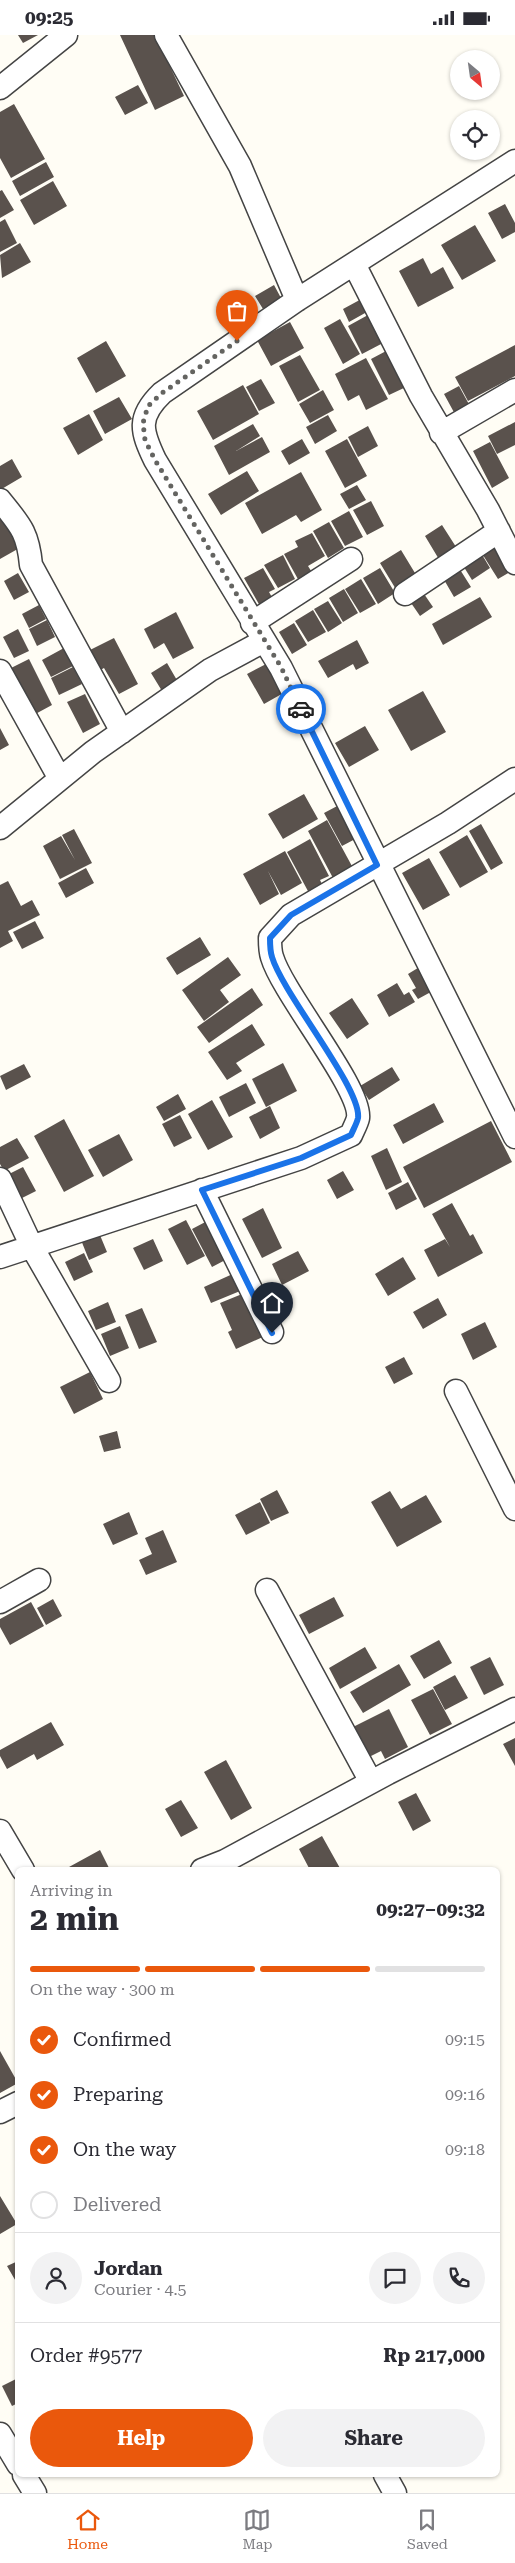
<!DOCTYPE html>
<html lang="en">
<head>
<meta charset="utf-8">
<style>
  :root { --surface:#fff; --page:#f2f2f3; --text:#2b2b33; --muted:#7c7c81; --line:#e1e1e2; --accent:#ea580c }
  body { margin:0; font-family:"Roboto Serif",serif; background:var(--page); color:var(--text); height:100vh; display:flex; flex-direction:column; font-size:19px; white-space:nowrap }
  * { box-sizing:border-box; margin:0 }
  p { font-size:16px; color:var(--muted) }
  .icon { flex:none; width:28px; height:28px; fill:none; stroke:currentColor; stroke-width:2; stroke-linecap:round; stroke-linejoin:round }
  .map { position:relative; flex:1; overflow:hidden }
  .drawer { position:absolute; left:15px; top:1832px; width:485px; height:610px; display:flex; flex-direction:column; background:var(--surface); border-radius:8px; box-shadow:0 1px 4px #0004 }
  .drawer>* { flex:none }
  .needle { width:32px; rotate:151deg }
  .tools { position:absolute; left:450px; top:15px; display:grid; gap:10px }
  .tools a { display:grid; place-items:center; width:50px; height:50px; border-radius:50%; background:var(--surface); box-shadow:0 1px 4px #0004; font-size:25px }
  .pin { position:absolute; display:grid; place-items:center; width:42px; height:42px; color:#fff; margin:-51px -21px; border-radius:50% 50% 50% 0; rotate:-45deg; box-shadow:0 0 5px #0007 }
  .pin .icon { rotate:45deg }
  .courier { position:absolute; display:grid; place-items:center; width:50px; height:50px; margin:-25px; border:4px solid #1a73e8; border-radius:50%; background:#fff; color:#222; box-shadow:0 1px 6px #0007 }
  .overview em { font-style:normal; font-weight:700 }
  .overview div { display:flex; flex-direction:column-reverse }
  .overview { display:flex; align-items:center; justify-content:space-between; height:85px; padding:0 15px }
  h1 { font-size:32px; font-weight:700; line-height:38px }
  .bar { display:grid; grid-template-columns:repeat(4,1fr); gap:8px 5px; align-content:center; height:60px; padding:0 15px }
  .bar i { height:6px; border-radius:4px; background:var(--line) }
  .bar .current { background:var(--accent) }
  .bar p { grid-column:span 4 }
  .line { display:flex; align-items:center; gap:12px; padding:0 15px; border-top:1px solid var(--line) }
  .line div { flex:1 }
  .round { display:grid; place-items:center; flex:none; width:52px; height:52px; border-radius:26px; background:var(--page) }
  ol { padding:0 15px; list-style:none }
  li { display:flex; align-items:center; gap:15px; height:55px }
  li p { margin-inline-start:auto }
  li .icon { padding:5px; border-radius:50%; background:var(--accent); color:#fff; stroke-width:4 }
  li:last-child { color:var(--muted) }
  li i { width:28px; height:28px; border:2px solid var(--line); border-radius:50% }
  .action { display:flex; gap:10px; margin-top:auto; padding:10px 15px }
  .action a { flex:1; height:58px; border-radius:30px; background:var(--accent); color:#fff; font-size:20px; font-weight:700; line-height:58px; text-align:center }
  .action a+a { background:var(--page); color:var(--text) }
  .status { display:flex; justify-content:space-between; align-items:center; height:35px; padding:0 25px; background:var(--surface); direction:ltr }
  .status svg { height:14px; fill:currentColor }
  .dock { display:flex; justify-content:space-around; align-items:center; height:70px; border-top:1px solid var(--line); background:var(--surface); font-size:14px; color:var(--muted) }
  .dock a { display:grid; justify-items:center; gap:2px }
  .dock .current { color:var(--accent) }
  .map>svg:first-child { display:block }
  .building { fill:#5a524d }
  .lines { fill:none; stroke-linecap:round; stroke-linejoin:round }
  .minor-casing { stroke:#444; stroke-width:25 }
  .minor { stroke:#fff; stroke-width:22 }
  .done { stroke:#646461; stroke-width:5; stroke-dasharray:0 9 }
  .route { stroke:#1a73e8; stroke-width:6 }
</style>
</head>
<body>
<div class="status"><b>09:25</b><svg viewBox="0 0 49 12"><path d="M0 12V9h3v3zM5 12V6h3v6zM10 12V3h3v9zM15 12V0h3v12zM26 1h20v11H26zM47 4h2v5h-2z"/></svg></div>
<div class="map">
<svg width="515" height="2458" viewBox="0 0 515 2458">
  <rect width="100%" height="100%" fill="#fffdf5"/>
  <path class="building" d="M18,0H38L23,8Z
    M120,0H155L184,61L155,75Z
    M138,50L148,68L125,80L115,62Z
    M14,69L45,124L11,143L0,123V77Z
    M46,127L54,142L20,161L12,146Z
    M53,146L67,171L34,190L20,165Z
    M2,155L14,175L0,183V156Z
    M505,169L515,188V197L502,204L488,178Z
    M5,184L17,208L0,217V187Z
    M475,190L496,226L462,245L441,210Z
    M20,208L31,227L2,243L0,220Z
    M423,223L431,239L443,232L454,253L418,272L399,236Z
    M274,250L281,263L263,274L255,261Z
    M241,256L257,281L241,291L225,266Z
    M367,261L374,273L349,287L343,274Z
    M368,280L383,308L362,319L348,291Z
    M340,284L360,319L343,329L324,293Z
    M290,287L304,313L271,331L257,305Z
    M106,306L126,341L96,358L77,323Z
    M515,310V341L468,366L455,342Z
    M388,315L406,352L389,360L371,324Z
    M300,320L320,355L298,367L279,331Z
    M366,323L388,364L366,375L359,360L348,366L335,339Z
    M261,344L275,368L259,376L246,352Z
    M243,350L259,379L213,405L197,376Z
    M459,351L471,373L456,381L444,359Z
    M323,355L334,375L310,388L299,369Z
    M119,362L132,384L105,399L93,376Z
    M89,379L103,405L78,420L63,393Z
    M328,380L337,396L315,409L306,392Z
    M515,387V410L497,419L488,401Z
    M253,389L260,401L236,416L262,402L270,417L229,440L214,411Z
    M368,391L378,411L358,422L348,402Z
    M302,404L310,418L289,430L281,416Z
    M347,404L367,441L345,453L325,416Z
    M490,407L509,443L492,453L473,416Z
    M12,424L22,442L0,455V431Z
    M247,436L259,456L221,480L208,459Z
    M301,437L322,475L301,487L296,480L262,499L245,468Z
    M357,450L366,465L349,474L340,459Z
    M371,466L384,491L367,500L353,475Z
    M0,471L23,511L0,524Z
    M349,476L363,502L345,511L331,486Z
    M329,487L344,513L328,523L313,496Z
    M442,490L458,515L440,526L425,501Z
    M312,498L325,521L308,531L313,539L299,546L284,519L298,512L295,506Z
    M499,506L515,534L498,544L481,517Z
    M401,515L418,543L397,556L380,528Z
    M481,518L490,533L472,545L462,529Z
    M283,520L295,544L278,553L264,530Z
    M263,533L275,554L269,557L273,564L260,571L244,543Z
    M380,533L395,558L378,569L363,543Z
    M459,533L471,552L454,562L443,543Z
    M18,538L29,557L14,565L4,546Z
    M361,544L376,569L360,578L345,554Z
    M344,554L358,578L343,587L329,563Z
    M422,556L433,572L420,581L409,565Z
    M480,562L492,582L443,610L432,589Z
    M328,566L342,588L328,597L314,574Z
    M39,570L46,584L29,593L22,579Z
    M313,575L326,597L308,607L295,586Z
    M176,577L194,613L173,624L164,608L154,614L144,594Z
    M47,585L55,602L37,611L29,594Z
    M294,588L307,610L292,619L279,597Z
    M18,594L29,616L14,623L3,602Z
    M114,603L138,649L119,659L104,633L93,639L82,619Z
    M357,605L369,628L356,635L353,629L328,643L318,626Z
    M64,613L73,631L51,642L42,625Z
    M29,624L52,670L28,683L5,636Z
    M270,627L287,656L264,669L247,639Z
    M167,628L178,647L162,656L151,638Z
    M73,632L82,649L59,660L51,643Z
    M423,656L446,697L411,716L388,675Z
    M85,659L100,689L83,698L67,667Z
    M365,691L379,715L349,732L335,708Z
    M0,693L9,710L0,715Z
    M304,759L318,784L283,804L268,779Z
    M341,769L359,802L342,811L324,778Z
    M327,785L353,833L333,843L308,796Z
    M481,789L503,828L491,835L469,796Z
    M74,794L92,828L60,844L43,811L61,801L75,825L62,800Z
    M467,800L488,837L460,853L439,817Z
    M310,804L329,841L320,845L323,851L309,858L287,817Z
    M285,816L302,848L281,860L268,836L279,859L260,870L243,839Z
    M429,823L450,860L423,875L402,838Z
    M86,833L94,848L66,863L58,848Z
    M8,846L21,871L32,865L40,880L8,896L13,906L0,913V850Z
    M35,886L44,903L22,914L13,897Z
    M200,902L211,920L177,940L166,923Z
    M228,922L241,940L220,955L229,967L204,986L182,955Z
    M426,928L440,952L418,964L412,955L416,953L408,939Z
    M397,948L404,960L409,957L415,967L389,982L377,960Z
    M252,953L263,970L209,1008L197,992Z
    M352,963L369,989L347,1004L329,978Z
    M252,989L265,1010L236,1028L242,1036L227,1045L208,1017Z
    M283,1028L297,1056L266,1072L252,1044Z
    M24,1029L31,1042L6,1055L0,1041Z
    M392,1032L400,1045L369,1065L360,1051Z
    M246,1048L256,1068L229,1082L219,1062Z
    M178,1059L186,1074L164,1086L156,1072Z
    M212,1065L233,1102L208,1115L188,1079Z
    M434,1068L444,1087L403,1109L393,1090Z
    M270,1071L280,1093L260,1104L249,1082Z
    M180,1080L192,1103L174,1112L162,1089Z
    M64,1084L94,1141L64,1157L34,1101Z
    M491,1086L512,1127L424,1173L403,1132Z
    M119,1099L133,1125L103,1142L88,1115Z
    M17,1103L29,1123L4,1136L0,1129V1112Z
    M387,1113L402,1147L386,1155L371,1121Z
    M23,1132L36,1156L14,1167L1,1143Z
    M343,1136L354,1155L337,1164L327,1145Z
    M408,1147L417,1164L396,1175L388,1158Z
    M452,1168L470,1201L473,1199L483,1218L438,1242L424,1215L445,1204L450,1212L432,1179Z
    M263,1173L282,1213L262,1223L242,1184Z
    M211,1184L231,1222L212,1232L192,1194Z
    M186,1185L205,1221L187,1230L168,1194Z
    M97,1193L107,1217L89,1225L79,1200Z
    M153,1204L163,1226L144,1235L133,1213Z
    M298,1216L309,1236L282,1250L272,1229Z
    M84,1218L93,1237L74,1246L65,1227Z
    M403,1222L416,1244L388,1261L375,1239Z
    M237,1237L245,1254L211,1268L204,1252Z
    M247,1257L265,1301L236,1314L228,1297L232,1295L220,1268Z
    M438,1263L447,1280L423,1294L413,1277Z
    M108,1267L116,1287L96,1295L88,1276Z
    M142,1273L157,1307L139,1314L125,1280Z
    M485,1287L497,1312L473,1325L461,1299Z
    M120,1291L129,1313L110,1321L101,1299Z
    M404,1322L413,1339L394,1349L385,1332Z
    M90,1337L103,1364L74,1379L60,1352Z
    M117,1396L121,1413L104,1417L99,1401Z
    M277,1455L289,1478L271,1486L260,1464Z
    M390,1456L401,1474L426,1460L442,1487L397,1512L371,1467Z
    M260,1467L270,1488L246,1500L235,1480Z
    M129,1477L138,1499L113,1510L103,1489Z
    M163,1495L177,1527L146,1540L139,1525L152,1519L145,1503Z
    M334,1562L344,1581L309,1599L299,1580Z
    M53,1564L62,1581L46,1590L37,1573Z
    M31,1567L44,1591L10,1610L0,1592V1584Z
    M439,1605L452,1628L424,1644L410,1621Z
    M365,1612L377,1633L340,1654L329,1633Z
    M490,1622L504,1650L484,1660L470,1632Z
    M399,1629L411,1650L363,1678L350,1657Z
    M455,1640L468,1663L445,1675L433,1652Z
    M433,1654L452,1689L430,1700L411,1665Z
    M389,1674L408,1712L385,1724L381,1716L369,1722L353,1692Z
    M51,1687L64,1710L37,1725L34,1719L7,1734L0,1721V1715Z
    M515,1703V1731L503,1709Z
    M226,1725L252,1773L231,1785L204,1737Z
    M416,1758L431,1786L413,1796L398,1767Z
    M181,1765L198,1793L181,1802L165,1774Z
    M322,1801L341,1835H310L299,1814Z
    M100,1815L110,1835H71L69,1832Z
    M0,2016L18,2048L0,2058Z
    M0,2161L17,2189L0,2199Z
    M18,2226V2250L7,2231Z
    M18,2343V2368L12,2371L2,2351Z"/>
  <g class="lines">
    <defs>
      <path id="minor" d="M166,0L240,131L297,265
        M0,53L66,0
        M515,126L297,265L162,358C137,382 141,396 155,425L281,633L515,1102
        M354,229L421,361L488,475L515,528
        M441,398L515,355
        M0,465C20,490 28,497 31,530L122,697
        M405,559L499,496
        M252,588L351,524
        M0,636L60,744
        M0,793L93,717L210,635L264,606
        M0,1144L32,1212L109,1346
        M202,1155L272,1297
        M0,1222L301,1123L351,1100C353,1095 357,1088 358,1083C362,1054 283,959 272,922C270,916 270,909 270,903L291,880L448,788L515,744
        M456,1356L515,1474
        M267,1555L371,1747
        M0,1567L39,1545
        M0,1796L23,1835
        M202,1835L225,1826L388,1738L515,1674
        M0,2077L18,2068
        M0,2399L18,2429
        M24,2440L35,2458
        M385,2440L395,2458"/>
    </defs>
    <use href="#minor" class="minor-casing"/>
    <use href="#minor" class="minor"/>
  </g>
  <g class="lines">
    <path class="done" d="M237,306L162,358L148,371L143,388L145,405L155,425L281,632L301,674"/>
    <path class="route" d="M272,1298L202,1155L301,1123L351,1100C353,1095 357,1088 358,1083C362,1054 283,959 272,922C270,916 270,909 270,903L291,880L377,830L301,674"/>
  </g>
</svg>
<div class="tools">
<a><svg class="needle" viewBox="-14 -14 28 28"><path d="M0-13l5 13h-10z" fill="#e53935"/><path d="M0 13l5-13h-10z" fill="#7c7c81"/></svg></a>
<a><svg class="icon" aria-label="locate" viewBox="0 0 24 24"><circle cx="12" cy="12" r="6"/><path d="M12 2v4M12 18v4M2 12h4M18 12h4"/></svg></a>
</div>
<div class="pin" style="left:237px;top:306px;background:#ea580c"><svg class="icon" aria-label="bag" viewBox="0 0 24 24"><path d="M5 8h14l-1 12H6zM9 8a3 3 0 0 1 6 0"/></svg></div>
<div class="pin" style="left:272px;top:1298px;background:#1f2937"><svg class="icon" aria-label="home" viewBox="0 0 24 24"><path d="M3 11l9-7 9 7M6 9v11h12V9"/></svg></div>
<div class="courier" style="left:301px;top:674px"><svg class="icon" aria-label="car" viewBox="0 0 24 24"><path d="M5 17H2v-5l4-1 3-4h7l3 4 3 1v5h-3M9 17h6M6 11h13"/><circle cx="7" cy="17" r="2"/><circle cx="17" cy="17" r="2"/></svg></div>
<section class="drawer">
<div class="overview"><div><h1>2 min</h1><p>Arriving in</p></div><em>09:27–09:32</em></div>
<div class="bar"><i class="current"></i><i class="current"></i><i class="current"></i><i></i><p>On the way · 300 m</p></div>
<ol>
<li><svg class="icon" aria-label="check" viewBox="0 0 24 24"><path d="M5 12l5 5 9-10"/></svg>Confirmed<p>09:15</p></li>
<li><svg class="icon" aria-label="check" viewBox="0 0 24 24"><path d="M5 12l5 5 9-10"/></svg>Preparing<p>09:16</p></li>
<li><svg class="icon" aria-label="check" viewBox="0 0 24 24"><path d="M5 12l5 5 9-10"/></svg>On the way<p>09:18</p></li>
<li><i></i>Delivered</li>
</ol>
<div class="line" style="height:90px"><a class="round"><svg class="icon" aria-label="person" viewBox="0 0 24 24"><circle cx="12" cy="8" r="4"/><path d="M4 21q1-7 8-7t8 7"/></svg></a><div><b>Jordan</b><p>Courier · 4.5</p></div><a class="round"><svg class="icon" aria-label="chat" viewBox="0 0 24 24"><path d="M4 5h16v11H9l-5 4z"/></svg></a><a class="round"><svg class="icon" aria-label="phone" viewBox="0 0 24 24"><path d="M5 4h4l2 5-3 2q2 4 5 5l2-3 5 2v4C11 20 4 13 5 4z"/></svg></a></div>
<div class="line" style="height:65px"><div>Order #9577</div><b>Rp 217,000</b></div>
<div class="action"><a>Help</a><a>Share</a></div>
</section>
</div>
<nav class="dock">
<a class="current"><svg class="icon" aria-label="home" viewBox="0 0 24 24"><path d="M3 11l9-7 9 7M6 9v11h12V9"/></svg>Home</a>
<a><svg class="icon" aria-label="map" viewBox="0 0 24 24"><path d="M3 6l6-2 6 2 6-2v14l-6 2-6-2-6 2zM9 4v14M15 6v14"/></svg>Map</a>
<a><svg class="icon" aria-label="saved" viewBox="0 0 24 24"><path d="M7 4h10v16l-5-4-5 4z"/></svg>Saved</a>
</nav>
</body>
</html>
